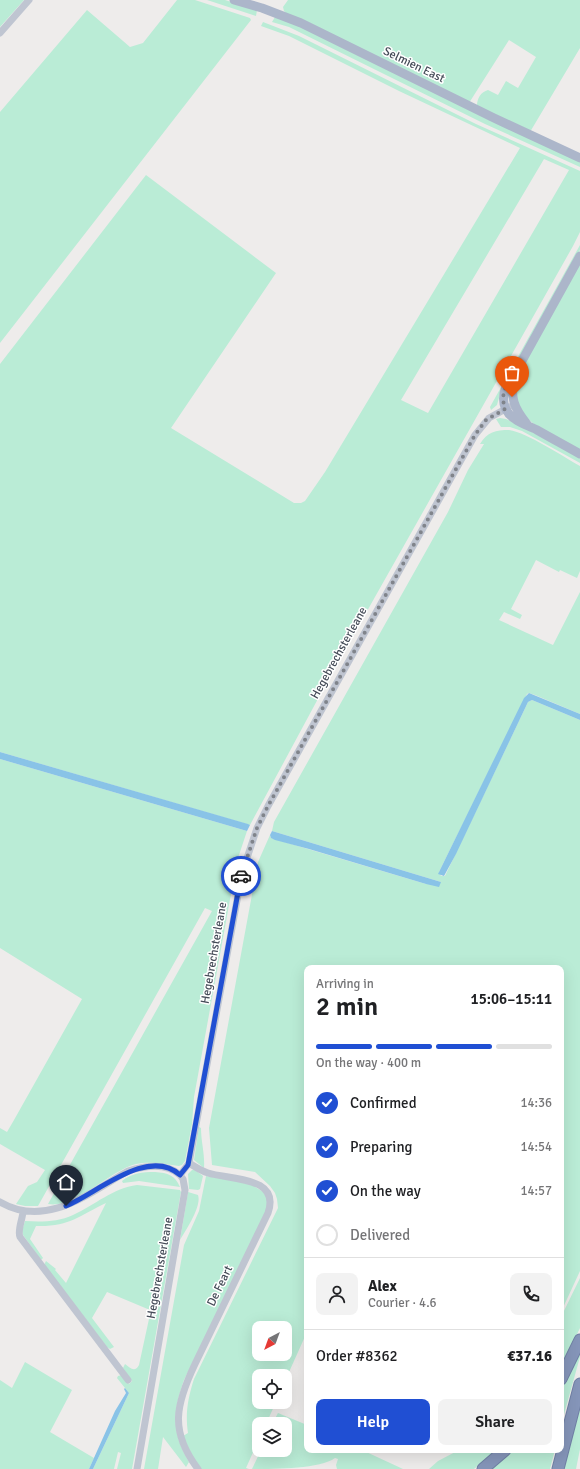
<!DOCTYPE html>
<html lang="en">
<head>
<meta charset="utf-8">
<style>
  :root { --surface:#fff; --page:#f2f2f2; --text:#202124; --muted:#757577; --line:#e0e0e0; --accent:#204fd3 }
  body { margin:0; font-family:Signika,sans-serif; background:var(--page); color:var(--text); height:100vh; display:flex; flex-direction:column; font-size:15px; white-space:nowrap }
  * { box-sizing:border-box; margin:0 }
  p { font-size:13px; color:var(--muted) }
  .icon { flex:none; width:22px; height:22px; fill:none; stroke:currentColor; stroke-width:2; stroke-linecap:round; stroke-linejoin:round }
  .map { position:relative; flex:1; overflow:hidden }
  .drawer { position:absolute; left:304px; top:965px; width:260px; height:488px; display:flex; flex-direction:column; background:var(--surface); border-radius:8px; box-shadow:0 4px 16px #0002 }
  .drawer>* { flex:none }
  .needle { width:26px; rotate:221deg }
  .fabs { position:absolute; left:252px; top:1321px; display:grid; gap:8px }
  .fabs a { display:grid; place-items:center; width:40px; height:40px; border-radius:8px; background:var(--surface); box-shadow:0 4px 16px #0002; font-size:20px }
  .pin { position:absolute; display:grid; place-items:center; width:34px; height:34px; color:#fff; margin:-41px -17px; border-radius:50% 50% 50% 0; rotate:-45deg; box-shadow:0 0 4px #0007 }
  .pin .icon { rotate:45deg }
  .courier { position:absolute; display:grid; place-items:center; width:40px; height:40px; margin:-20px; border:3px solid #204fd3; border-radius:50%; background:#fff; color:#222; box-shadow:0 1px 5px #0007 }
  .overview em { font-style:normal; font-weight:600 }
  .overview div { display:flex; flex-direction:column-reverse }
  .overview { display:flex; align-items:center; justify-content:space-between; height:68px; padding:0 12px }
  h1 { font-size:26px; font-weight:600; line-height:30px }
  .bar { display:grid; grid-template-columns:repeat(4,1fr); gap:6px 4px; align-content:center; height:48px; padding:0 12px }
  .bar i { height:5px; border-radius:3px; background:var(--line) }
  .bar .active { background:var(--accent) }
  .bar p { grid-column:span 4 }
  .line { display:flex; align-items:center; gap:10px; padding:0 12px; border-top:1px solid var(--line) }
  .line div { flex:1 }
  .round { display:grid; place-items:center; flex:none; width:42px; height:42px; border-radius:8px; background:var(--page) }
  ol { padding:0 12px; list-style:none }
  li { display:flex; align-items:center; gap:12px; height:44px }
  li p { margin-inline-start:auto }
  li .icon { padding:4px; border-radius:50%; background:var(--accent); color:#fff; stroke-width:4 }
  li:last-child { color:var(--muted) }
  li i { width:22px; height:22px; border:2px solid var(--line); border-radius:50% }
  .action { display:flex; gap:8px; margin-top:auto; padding:8px 12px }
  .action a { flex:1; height:46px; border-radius:8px; background:var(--accent); color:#fff; font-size:16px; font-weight:600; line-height:46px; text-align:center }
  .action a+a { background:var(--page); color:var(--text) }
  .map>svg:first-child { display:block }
  .green { fill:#baecd6; fill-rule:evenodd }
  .water { fill:#89c3e7 }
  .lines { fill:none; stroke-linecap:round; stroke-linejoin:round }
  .highway-casing { stroke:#7080a5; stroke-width:13 }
  .minor { stroke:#bfc5d1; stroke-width:7 }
  .major { stroke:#acb6ca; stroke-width:9 }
  .highway { stroke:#8595b9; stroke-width:11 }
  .done { stroke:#80848b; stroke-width:4; stroke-dasharray:0 7.2 }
  .route { stroke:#204fd3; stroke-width:5 }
  .labels { text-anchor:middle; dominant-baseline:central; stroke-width:3; stroke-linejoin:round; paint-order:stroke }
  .street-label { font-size:12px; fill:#454c58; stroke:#fff }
</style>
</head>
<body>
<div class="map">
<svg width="580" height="1469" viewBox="0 0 580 1469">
  <rect width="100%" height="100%" fill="#eeeceb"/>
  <path class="green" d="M0,0H24L0,27Z
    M177,0H195L250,18L251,20L0,343V112L87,10L130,47L143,43Z
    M207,0H225L257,10L256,16Z
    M288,0H580V48L530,132L477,106C477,98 481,92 488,90L498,95L506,81L518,88L536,57L509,40L469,103L287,14L284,11L283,7Z
    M275,17L294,23L580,161V167L485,124L289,27L272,22Z
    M263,22L299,36L476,124L580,171V232L573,246L327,682L250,825L0,752V364L146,175L276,273L171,428L294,503H301L305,501L325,472L520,148L399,91L289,36L261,26ZM544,159L569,170L428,413L401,400Z
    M580,245V250L500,394L497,405L491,410L490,407Z
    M580,263V451C549,433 505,419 518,375Z
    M500,418L506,419L519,425L580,458V463L522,431L510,427H501L496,419Z
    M509,430C528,433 562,456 580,466V571L577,578L560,570L559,572L536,560L511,609L522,615L520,619L504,612L499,620L553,645L580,592V714L535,695L529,693L527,694L439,872L441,876H445L528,702L532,700L580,720V1271L561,1312V968H307V1332L285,1381V1376H259V1402H276L266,1424H259V1439L246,1468L249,1469H200L193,1458L183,1436L188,1433C185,1413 188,1398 194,1379L278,1208L277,1199L275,1193L270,1186L255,1172L212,1165L209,1128L258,862L270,835L271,838L281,841L426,884L441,882L272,831L274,822L448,512L468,470L484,444H480C487,432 496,430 509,430ZM259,1328H285V1354H259Z
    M0,759L247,831L238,858L231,894L194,1097L192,1124L185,1161L182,1165L179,1166C165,1164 150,1161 136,1164C109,1171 75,1209 48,1204L212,911L205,908L38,1206H25L16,1204L28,1186L37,1182L45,1170L0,1144V1128L7,1132L14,1120L82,999L0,948Z
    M199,1127L201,1128C201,1142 205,1154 204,1168L194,1160Z
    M192,1170H195L203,1176L200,1189L198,1190L189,1189L188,1174Z
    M155,1172C168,1173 175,1175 180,1187L139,1181L123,1183L122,1181C132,1173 142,1172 155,1172Z
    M206,1176L249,1183L265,1193L268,1204L263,1219L184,1380C173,1411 171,1432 189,1462L186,1467L163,1437L158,1469H144L184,1245L199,1211Z
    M137,1185L180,1190L181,1192L132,1469H117L121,1453L118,1452L114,1469H93L129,1393L117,1378L118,1376L122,1375L129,1384L132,1381L123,1368L125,1364C130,1368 135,1373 139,1365L162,1259L166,1231L150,1310L107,1292L92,1318L114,1347L110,1349L107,1347L44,1265L46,1261L56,1269L55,1270L66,1283L106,1203C79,1216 69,1227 36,1226L30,1239L43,1258L41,1260L23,1235L22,1231L25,1221C41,1222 58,1222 73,1215C95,1205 113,1188 137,1185Z
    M188,1192L198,1195C202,1206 186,1230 180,1240Z
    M580,1278V1328L561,1367V1317Z
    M580,1347V1357L561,1425V1384Z
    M25,1362L72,1390L50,1432L94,1458L89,1469H0V1380L12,1388Z
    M580,1403V1449L576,1469H564Z
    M278,1413L307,1425V1450H362L403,1469H337L336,1465L338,1459L335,1458C320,1469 274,1469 252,1469L261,1450H285V1424H272Z
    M459,1450H496L474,1469H429L438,1461Z
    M508,1450H555L550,1469H487Z"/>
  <path class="water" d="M529,693L580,714V720L532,700L528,702L456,854L444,876L438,874L439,872L524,698Z
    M0,752L248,824L250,825L247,831L0,759Z
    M272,831L441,882L439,887L426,884L309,849L275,840L271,838L270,835Z
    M125,1388L129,1393L93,1469H89L115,1411L126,1393L124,1389Z"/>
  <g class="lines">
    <defs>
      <path id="highway" d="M561,1379L580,1340
        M483,1469L505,1450
        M558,1469L580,1384"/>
    </defs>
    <use href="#highway" class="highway-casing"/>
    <path class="minor" d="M0,33L29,0
      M189,1163C195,1167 202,1171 208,1173C230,1180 281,1176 268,1213L195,1364C176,1404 169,1431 198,1469
      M0,1202C46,1229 89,1193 128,1171C144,1166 166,1162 180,1175
      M23,1211C23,1218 17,1231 20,1237L128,1380
      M137,1469L185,1190L183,1179L180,1175L189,1163L242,873L257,828L268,806L475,435L489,418L509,407"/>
    <path class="major" d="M234,0L262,8L301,23L494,118L580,158
      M580,256L513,377C501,389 499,409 515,419C521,424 530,426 537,430C551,438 566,446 580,454
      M513,377C511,398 513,407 527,424"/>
    <use href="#highway" class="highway"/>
  </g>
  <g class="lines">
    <path class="done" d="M241,876L257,828L268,806L475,435L486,420L505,409C501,396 504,386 513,377L512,397"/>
    <path class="route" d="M66,1206C96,1194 148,1146 180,1175L188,1165L241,876"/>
  </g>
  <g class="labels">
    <g class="street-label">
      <text transform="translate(414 65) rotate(26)">Selmien East</text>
      <text transform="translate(339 653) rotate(-61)">Hegebrechsterleane</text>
      <text transform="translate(214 953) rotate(-80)">Hegebrechsterleane</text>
      <text transform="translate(160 1268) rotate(-80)">Hegebrechsterleane</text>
      <text transform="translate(220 1286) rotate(-64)">De Feart</text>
    </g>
  </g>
</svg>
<div class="fabs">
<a><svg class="needle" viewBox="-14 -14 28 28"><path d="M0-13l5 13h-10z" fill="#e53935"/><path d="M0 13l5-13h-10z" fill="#757577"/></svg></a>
<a><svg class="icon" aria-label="locate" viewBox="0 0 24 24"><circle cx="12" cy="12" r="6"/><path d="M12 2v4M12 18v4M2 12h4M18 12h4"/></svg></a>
<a><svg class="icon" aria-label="layers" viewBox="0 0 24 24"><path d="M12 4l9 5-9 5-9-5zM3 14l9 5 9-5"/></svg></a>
</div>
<div class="pin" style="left:512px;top:397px;background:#ea580c"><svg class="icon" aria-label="bag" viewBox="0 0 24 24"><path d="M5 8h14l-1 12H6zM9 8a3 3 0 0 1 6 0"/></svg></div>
<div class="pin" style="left:66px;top:1206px;background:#1f2937"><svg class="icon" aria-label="home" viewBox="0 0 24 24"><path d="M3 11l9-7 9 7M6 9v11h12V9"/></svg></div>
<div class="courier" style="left:241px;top:876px"><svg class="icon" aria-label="car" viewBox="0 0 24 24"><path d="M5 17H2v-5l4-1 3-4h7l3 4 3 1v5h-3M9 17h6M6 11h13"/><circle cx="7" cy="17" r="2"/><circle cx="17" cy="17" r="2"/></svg></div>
<section class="drawer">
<div class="overview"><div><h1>2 min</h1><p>Arriving in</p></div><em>15:06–15:11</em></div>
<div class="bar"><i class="active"></i><i class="active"></i><i class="active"></i><i></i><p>On the way · 400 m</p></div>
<ol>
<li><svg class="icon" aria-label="check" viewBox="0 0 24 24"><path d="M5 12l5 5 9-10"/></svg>Confirmed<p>14:36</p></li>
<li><svg class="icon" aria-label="check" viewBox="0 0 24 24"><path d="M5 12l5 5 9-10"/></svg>Preparing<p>14:54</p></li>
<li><svg class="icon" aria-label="check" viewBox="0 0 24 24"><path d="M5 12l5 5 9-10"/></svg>On the way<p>14:57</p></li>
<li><i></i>Delivered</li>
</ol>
<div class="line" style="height:72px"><a class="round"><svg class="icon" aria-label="person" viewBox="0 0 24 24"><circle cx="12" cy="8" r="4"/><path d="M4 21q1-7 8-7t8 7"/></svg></a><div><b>Alex</b><p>Courier · 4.6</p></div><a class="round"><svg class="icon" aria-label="phone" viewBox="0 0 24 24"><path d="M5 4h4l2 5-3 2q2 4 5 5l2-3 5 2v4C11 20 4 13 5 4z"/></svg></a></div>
<div class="line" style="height:52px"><div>Order #8362</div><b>€37.16</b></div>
<div class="action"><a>Help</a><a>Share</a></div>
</section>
</div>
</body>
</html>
